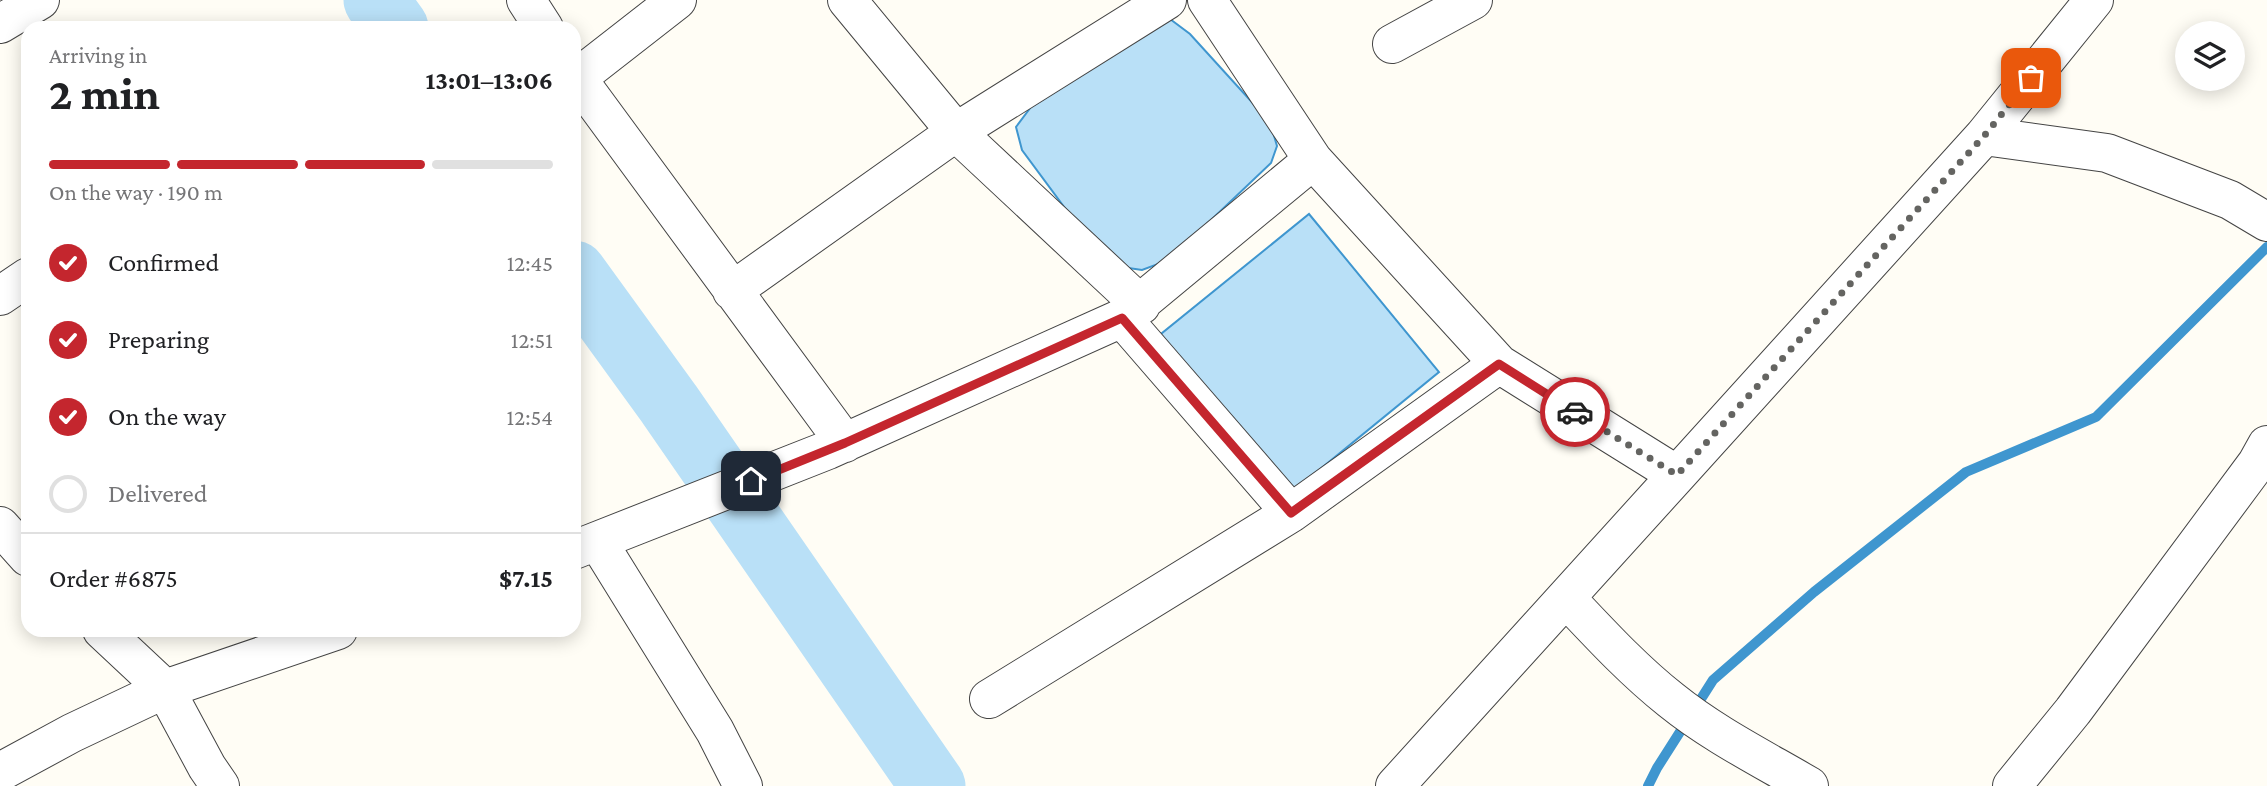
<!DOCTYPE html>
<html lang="en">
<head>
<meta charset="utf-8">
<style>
  :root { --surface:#fff; --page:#f2f2f2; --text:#202124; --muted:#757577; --line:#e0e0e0; --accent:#c4262e }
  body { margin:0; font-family:"Crimson Pro",serif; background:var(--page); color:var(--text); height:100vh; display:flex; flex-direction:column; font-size:26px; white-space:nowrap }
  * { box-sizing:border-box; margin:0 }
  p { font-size:23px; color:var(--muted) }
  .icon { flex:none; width:38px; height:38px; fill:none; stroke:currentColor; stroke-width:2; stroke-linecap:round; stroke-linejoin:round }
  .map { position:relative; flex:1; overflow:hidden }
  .panel { position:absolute; left:21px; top:21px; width:560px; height:616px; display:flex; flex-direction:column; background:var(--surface); border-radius:21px; box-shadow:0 4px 18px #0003 }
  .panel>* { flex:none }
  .buttons { position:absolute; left:2175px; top:21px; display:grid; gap:14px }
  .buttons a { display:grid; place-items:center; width:70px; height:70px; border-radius:50%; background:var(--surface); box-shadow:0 4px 18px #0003; font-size:35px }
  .pin { position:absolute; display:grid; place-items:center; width:60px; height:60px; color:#fff; margin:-30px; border-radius:14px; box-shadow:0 4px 10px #0006 }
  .courier { position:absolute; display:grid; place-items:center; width:70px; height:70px; margin:-35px; border:5px solid #c4262e; border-radius:50%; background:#fff; color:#222; box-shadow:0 2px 9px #0007 }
  .headline em { font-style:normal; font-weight:700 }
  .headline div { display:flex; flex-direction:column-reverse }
  .headline { display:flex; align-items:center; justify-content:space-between; height:119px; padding:0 28px }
  h1 { font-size:46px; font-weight:700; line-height:52px }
  .bar { display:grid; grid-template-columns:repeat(4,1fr); gap:10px 7px; align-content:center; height:84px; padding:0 28px }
  .bar i { height:9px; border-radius:5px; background:var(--line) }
  .bar .current { background:var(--accent) }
  .bar p { grid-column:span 4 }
  .line { display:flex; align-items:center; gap:18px; padding:0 28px; border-top:2px solid var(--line) }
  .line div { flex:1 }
  ol { padding:0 28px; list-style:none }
  li { display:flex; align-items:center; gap:21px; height:77px }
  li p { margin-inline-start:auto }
  li .icon { padding:7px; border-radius:50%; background:var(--accent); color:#fff; stroke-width:4 }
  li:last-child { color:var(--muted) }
  li i { width:38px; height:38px; border:4px solid var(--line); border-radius:50% }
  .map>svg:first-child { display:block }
  .water { fill:#b9e0f7; stroke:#3f96cf; stroke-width:2 }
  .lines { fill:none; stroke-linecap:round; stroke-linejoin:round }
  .stream { stroke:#3f96cf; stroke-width:10 }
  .river { stroke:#b9e0f7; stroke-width:65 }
  .minor-casing { stroke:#444; stroke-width:40 }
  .minor { stroke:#fff; stroke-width:38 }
  .done { stroke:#646461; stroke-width:7; stroke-dasharray:0 12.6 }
  .route { stroke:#c4262e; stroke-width:9 }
</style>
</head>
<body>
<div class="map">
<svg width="2267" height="786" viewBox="0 0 2267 786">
  <rect width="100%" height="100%" fill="#fffdf5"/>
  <path class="water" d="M1170,19L1190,34L1270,122L1277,146L1271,163L1169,260L1142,270L1115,266L1096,250L1022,150L1016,127L1031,107Z
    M1309,214L1439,372L1286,497L1156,338Z"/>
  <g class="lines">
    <path class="stream" d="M1648,786L1657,768L1713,680L1814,592L1966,472L2096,417L2267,247"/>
    <path class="river" d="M376,0L396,28
      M574,273L669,404L933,786"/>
    <defs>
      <path id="minor" d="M526,0L544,28
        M847,0L956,132L1141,305
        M1207,0L1313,160L1499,364L1677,475L1984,136L2107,153L2230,200L2267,222
        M0,24L40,0
        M1392,44L1473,0
        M574,74L845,443
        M577,78L677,0
        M1984,136L2094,0
        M732,291L956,132L1167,0
        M0,296L28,277
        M1122,318L1291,513
        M0,526L28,557
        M598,542L715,731L743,786
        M574,550L828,450L1122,318L1313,160
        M1566,598C1599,633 1633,670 1671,700C1713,734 1763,759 1809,786
        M102,630L165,689L207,767L220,786
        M989,699L1291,513L1499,364
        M0,772L72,733L165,689L338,630
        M1395,786L1677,475
        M2012,786L2073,711L2257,463L2267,445"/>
    </defs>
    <use href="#minor" class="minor-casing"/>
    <use href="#minor" class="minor"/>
  </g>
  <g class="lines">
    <path class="done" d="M1575,412L1677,475L1984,136L2031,78"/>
    <path class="route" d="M751,481L845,443L1122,318L1291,513L1499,364L1575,412"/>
  </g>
</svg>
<div class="buttons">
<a><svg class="icon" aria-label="layers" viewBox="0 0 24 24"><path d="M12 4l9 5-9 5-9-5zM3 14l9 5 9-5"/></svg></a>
</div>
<div class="pin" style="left:2031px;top:78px;background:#ea580c"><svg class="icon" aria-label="bag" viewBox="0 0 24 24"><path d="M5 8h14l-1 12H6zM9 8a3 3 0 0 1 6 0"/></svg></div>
<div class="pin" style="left:751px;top:481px;background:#1f2937"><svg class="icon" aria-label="home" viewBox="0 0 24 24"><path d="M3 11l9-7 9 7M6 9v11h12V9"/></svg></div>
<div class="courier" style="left:1575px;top:412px"><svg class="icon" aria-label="car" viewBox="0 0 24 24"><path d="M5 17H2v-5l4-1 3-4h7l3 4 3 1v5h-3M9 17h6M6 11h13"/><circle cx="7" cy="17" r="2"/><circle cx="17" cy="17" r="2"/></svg></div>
<section class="panel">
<div class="headline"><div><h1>2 min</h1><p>Arriving in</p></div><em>13:01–13:06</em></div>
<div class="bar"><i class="current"></i><i class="current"></i><i class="current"></i><i></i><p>On the way · 190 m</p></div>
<ol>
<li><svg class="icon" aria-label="check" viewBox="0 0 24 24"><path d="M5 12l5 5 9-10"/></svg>Confirmed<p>12:45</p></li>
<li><svg class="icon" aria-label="check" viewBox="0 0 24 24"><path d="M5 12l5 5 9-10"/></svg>Preparing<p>12:51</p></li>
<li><svg class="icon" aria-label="check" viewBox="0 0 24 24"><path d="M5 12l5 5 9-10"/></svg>On the way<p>12:54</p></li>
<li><i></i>Delivered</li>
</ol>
<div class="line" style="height:91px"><div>Order #6875</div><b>$7.15</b></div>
</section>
</div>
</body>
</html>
